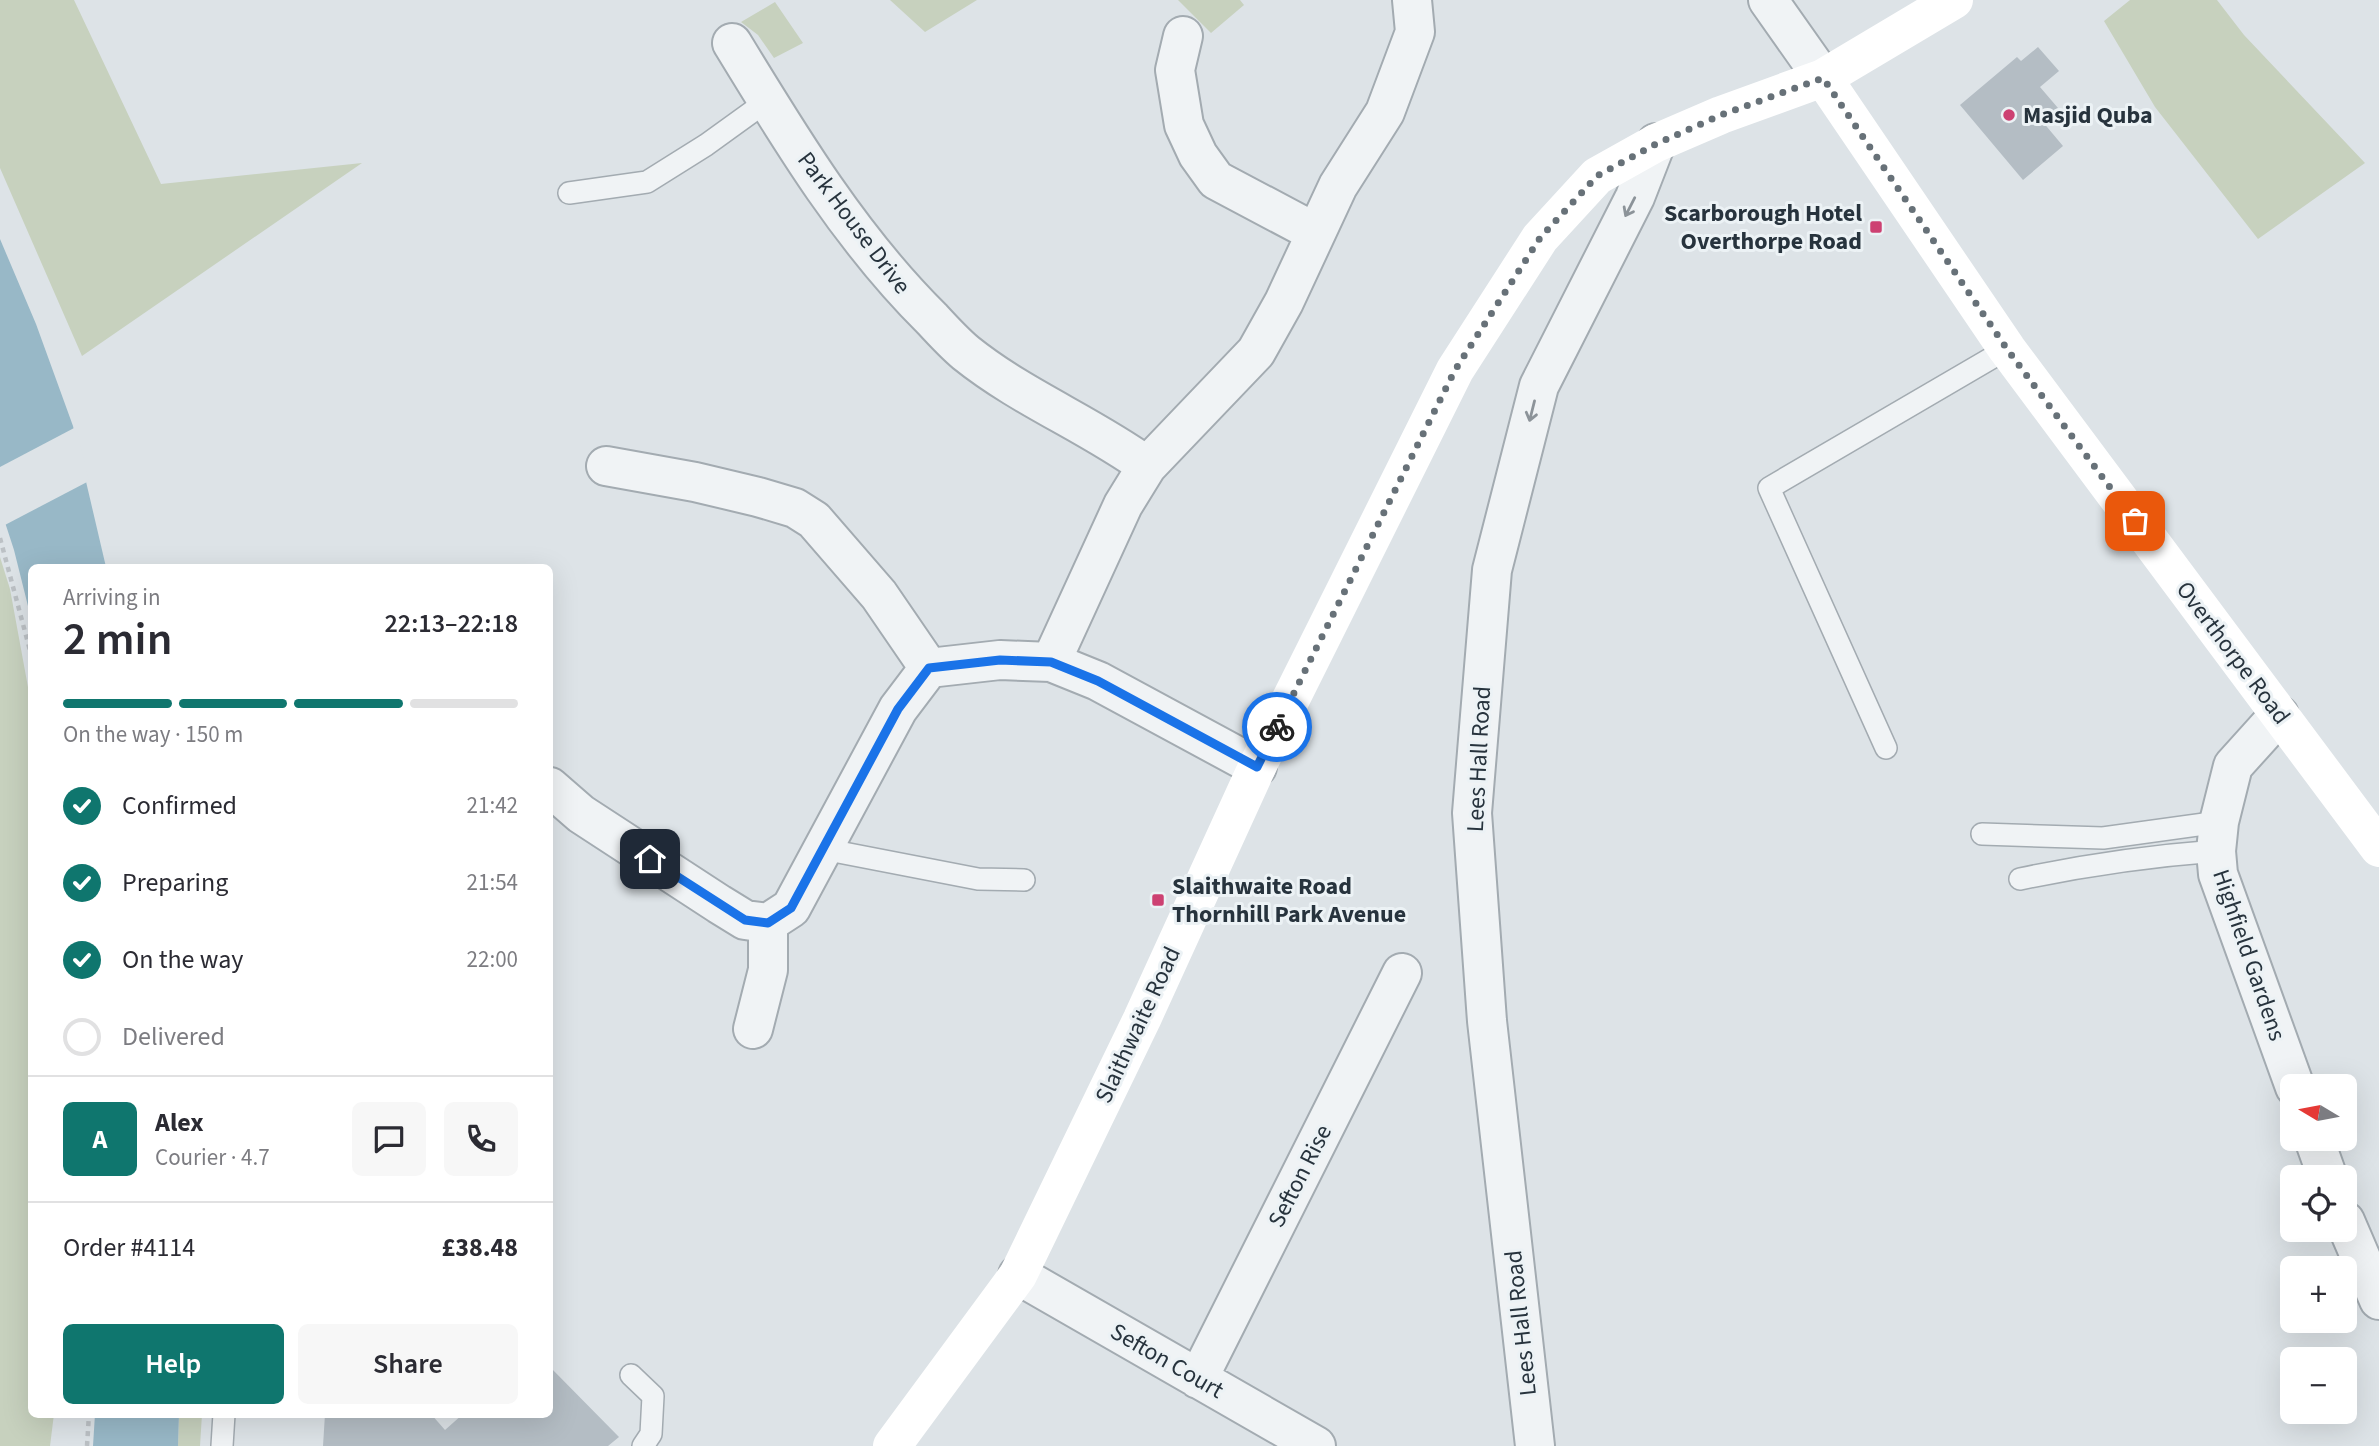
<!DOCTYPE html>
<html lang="en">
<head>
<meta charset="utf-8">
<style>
  :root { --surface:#fff; --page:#f7f7f7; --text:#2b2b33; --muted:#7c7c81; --line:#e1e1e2; --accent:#0f766e }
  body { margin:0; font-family:"Source Sans 3",sans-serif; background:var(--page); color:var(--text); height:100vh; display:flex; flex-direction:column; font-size:26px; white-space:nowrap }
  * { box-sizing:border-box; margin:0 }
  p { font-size:23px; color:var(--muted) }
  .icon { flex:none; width:38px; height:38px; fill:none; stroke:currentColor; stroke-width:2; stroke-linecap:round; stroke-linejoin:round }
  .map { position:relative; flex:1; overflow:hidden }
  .details { position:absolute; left:28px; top:564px; width:525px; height:854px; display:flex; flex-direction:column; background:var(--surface); border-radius:10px; box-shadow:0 7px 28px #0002 }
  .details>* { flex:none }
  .needle { width:46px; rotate:280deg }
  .tools { position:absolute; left:2280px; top:1074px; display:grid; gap:14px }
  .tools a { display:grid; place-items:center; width:77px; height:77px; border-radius:10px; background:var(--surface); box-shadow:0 7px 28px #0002; font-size:35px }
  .pin { position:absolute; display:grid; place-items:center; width:60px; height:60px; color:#fff; margin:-30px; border-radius:14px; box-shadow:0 4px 10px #0006 }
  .courier { position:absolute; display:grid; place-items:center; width:70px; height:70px; margin:-35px; border:5px solid #1a73e8; border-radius:50%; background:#fff; color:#222; box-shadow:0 2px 9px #0007 }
  .summary em { font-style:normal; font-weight:600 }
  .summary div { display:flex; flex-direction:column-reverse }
  .summary { display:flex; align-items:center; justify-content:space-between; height:119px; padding:0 35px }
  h1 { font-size:46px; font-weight:600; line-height:52px }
  .bar { display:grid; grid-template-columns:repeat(4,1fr); gap:10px 7px; align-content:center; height:84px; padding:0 35px }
  .bar i { height:9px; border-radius:5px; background:var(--line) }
  .bar .active { background:var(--accent) }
  .bar p { grid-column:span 4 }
  .line { display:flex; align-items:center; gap:18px; padding:0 35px; border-top:2px solid var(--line) }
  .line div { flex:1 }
  .round { display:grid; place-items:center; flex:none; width:74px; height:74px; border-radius:10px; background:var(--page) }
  ol { padding:0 35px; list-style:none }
  li { display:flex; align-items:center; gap:21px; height:77px }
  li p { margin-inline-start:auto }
  li .icon { padding:7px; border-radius:50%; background:var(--accent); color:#fff; stroke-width:4 }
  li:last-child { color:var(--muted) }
  li i { width:38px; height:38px; border:4px solid var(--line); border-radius:50% }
  .cta { display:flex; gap:14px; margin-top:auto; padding:14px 35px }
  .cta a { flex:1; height:80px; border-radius:10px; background:var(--accent); color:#fff; font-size:28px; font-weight:600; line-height:80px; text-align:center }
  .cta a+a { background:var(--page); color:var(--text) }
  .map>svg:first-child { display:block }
  .green { fill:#c7d1be }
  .water { fill:#98b8c7 }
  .pier { fill:#dde3e7 }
  .building { fill:#b4bdc4 }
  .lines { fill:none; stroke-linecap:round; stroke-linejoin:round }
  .lane-casing { stroke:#a3abb1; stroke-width:24 }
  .street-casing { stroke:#a3abb1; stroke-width:42 }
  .path { stroke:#bcc1c5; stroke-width:4.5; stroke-dasharray:5 5; stroke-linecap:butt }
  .lane { stroke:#f0f3f5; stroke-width:21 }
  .street { stroke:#f0f3f5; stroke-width:38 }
  .secondary { stroke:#fff; stroke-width:38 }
  .oneway { stroke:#8c9399 }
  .done { stroke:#677178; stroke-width:7; stroke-dasharray:0 12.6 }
  .route { stroke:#1a73e8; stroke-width:9 }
  .poi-dot { fill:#cd4172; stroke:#ecf2f5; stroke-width:2.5 }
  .labels { text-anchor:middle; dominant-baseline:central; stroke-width:6; stroke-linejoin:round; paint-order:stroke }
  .poi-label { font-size:24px; font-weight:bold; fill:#27333d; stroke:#ecf2f5; text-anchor:start }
  .street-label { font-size:24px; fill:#27333d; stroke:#ecf2f5 }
</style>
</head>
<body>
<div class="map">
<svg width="2379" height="1446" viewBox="0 0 2379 1446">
  <rect width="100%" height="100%" fill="#dde3e7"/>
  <path class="green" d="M0,0H74L161,184L362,163L82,356L0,168Z
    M890,0H977L925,32Z
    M1178,0H1240L1244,5L1211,33Z
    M2130,0H2217L2244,35L2365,163L2258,239L2155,107L2104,21Z
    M775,2L803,43L774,58L758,35L741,22Z
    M0,557L10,589L32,709V1414H54L50,1446H0Z
    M179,1414H202L200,1446H178Z"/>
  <path class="water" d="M0,239L36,324L73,426L106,567H32L31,618L14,550L0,507Z
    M95,1414H179L178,1446H93Z"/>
  <path class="pier" d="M76,427L89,481L3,526L0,518V467Z"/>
  <path class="building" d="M2038,47L2059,71L2040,87L2058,108L2042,121L2063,146L2023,180L1960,105L2017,57L2021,61Z
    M550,1367L619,1437L608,1446H323L325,1414H431L445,1430L463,1414H550Z"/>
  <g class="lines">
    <defs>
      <path id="lane" d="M569,193L647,182L706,145L767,101
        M1886,748L1769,488L2007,349
        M1982,834L2103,838L2219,822
        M823,849L978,879L1024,880
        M2020,879C2086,865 2150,856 2216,851
        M631,1375L653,1396L651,1434L643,1446
        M222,1446L224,1414"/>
      <path id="street" d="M1768,0L1823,78
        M1183,36L1175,70L1184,125L1198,155L1216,180L1316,233
        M732,43C791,140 851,239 932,319C943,331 954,343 966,353C1022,398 1089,424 1147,466
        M606,466L695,482L758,497L795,508L814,520L879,595L929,668L1000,660L1051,662L1098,681L1257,767
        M1051,662L1123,505L1147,466L1256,352L1284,302L1338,186L1385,112L1415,32L1412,0
        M2279,715L2233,766L2219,822L2216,851L2218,874L2295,1087
        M550,787L581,814L719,904L745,920L768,923L791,908L898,709L929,668
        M753,1029L768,970V923
        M2314,1139L2328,1178
        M2345,1221L2379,1300
        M1018,1275L1316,1446
        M1198,1379L1402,973
        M1535,1446L1487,1021L1472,813L1492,570L1539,386L1635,197L1656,143"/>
    </defs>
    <use href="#lane" class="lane-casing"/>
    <use href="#street" class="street-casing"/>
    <path class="path" d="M0,538L32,658
      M87,1446L89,1414"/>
    <use href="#lane" class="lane"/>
    <use href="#street" class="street"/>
    <path class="secondary" d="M1823,78L2007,349L2379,848
      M892,1446L1018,1275L1142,1019L1257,767L1455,370L1540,238L1597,176L1656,143L1721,115L1823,78L1954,0"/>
  </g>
  <defs><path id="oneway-shaft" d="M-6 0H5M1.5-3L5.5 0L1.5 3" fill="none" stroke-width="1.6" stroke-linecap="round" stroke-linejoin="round" transform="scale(1.75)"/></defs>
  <g class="oneway">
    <use href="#oneway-shaft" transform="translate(1630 207) rotate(117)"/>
    <use href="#oneway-shaft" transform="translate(1532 411) rotate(104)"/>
  </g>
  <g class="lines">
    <path class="done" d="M1277,727L1455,370L1540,238L1597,176L1656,144L1721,115L1823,78L2007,349L2135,521"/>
    <path class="route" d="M650,859L745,920L768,923L791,908L898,709L929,668L1000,660L1051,662L1098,681L1257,767L1277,727"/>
  </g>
  <g class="poi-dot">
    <circle cx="2009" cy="115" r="7"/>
    <rect x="1869" y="220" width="14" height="14" rx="3.5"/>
    <rect x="1151" y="893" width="14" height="14" rx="3.5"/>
  </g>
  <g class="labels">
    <g class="poi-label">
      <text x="2023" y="115">Masjid Quba</text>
      <text x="1862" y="213" text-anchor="end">Scarborough Hotel<tspan x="1862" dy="28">Overthorpe Road</tspan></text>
      <text x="1172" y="886">Slaithwaite Road<tspan x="1172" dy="28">Thornhill Park Avenue</tspan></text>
    </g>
    <g class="street-label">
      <text transform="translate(854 223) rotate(53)">Park House Drive</text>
      <text transform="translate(2233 653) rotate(53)">Overthorpe Road</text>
      <text transform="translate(1479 759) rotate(-87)">Lees Hall Road</text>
      <text transform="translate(2249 955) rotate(71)">Highfield Gardens</text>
      <text transform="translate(1138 1025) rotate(-65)">Slaithwaite Road</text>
      <text transform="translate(1300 1176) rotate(-63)">Sefton Rise</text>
      <text transform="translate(1521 1323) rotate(-96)">Lees Hall Road</text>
      <text transform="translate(1167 1361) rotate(30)">Sefton Court</text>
    </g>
  </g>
</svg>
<div class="tools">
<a><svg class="needle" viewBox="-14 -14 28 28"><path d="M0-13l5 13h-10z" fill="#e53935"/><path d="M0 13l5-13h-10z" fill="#7c7c81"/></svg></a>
<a><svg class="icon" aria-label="locate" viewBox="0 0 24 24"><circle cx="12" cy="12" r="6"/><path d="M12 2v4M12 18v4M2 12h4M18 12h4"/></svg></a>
<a>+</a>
<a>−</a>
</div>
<div class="pin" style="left:2135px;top:521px;background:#ea580c"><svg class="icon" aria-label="bag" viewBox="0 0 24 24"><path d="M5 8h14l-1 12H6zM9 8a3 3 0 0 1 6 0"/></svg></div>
<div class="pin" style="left:650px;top:859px;background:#1f2937"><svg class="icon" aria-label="home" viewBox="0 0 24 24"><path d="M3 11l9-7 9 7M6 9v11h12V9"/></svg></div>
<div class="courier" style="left:1277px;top:727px"><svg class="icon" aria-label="bike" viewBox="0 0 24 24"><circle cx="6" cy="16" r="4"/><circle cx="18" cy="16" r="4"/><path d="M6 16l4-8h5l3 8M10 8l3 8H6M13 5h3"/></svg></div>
<section class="details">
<div class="summary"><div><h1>2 min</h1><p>Arriving in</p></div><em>22:13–22:18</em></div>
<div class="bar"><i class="active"></i><i class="active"></i><i class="active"></i><i></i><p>On the way · 150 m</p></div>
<ol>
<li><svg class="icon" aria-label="check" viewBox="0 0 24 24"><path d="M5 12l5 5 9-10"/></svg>Confirmed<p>21:42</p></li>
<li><svg class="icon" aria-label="check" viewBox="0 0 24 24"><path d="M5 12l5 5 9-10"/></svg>Preparing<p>21:54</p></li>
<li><svg class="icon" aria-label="check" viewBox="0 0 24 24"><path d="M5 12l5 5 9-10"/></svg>On the way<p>22:00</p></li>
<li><i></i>Delivered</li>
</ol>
<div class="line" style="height:126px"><b class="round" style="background:var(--accent);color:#fff">A</b><div><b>Alex</b><p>Courier · 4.7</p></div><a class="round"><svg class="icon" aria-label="chat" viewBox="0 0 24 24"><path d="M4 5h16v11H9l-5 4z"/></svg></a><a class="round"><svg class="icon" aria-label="phone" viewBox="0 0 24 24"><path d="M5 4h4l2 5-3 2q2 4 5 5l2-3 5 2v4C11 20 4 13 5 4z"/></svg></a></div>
<div class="line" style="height:91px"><div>Order #4114</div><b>£38.48</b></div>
<div class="cta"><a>Help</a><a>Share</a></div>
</section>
</div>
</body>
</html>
